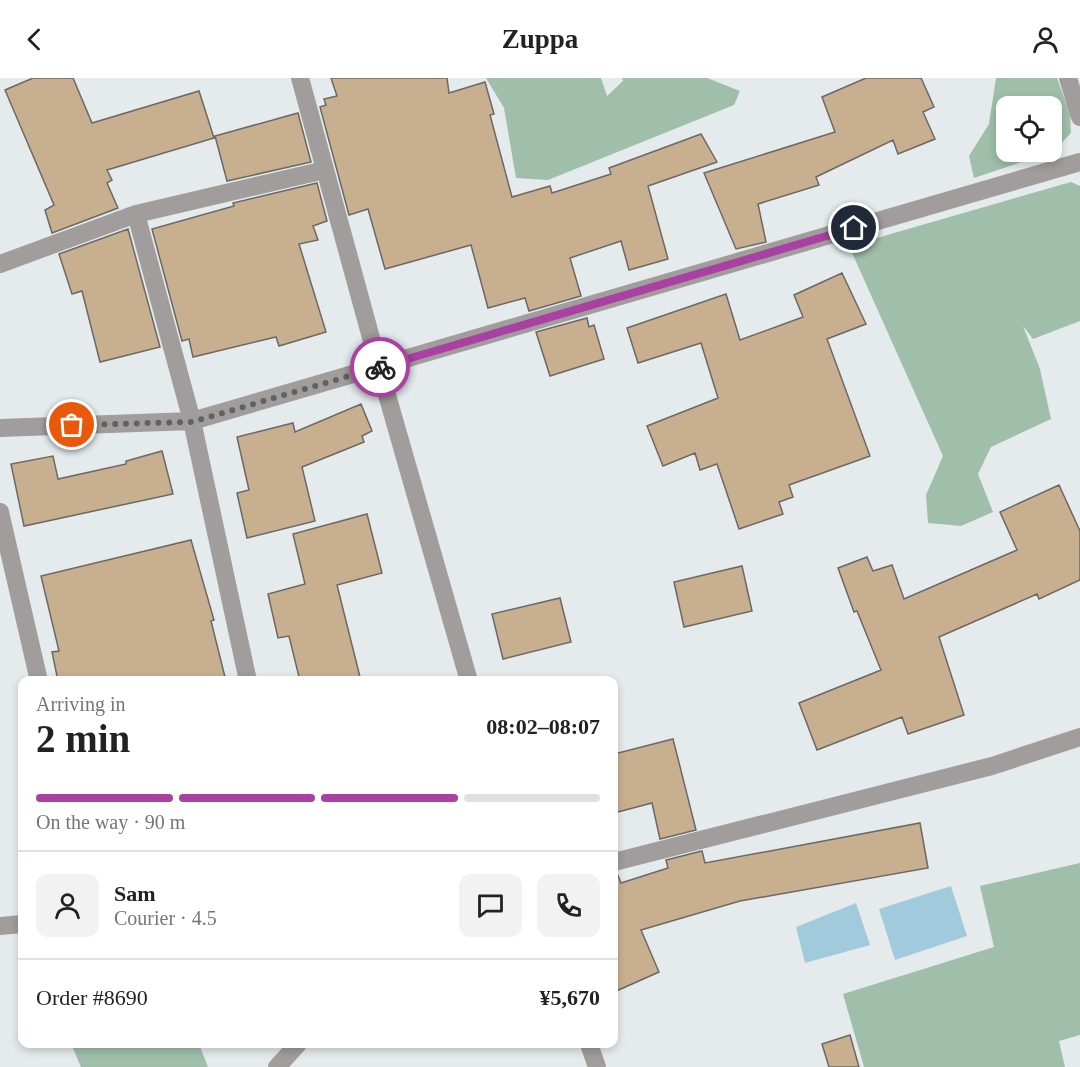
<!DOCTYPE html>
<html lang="en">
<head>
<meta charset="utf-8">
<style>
  :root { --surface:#fff; --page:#f2f2f2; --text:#222; --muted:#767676; --line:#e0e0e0; --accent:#a940a2 }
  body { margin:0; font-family:Georgia,serif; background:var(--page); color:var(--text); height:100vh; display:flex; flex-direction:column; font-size:22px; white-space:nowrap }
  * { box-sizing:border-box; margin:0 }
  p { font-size:20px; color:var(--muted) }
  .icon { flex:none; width:33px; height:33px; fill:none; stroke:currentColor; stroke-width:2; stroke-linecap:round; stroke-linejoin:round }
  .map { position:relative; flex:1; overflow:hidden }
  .side { position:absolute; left:18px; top:598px; width:600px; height:372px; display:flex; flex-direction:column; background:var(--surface); border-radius:12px; box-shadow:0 3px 9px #0003 }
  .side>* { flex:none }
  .buttons { position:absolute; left:996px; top:18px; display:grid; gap:12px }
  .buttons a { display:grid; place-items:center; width:66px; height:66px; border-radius:12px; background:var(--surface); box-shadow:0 3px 9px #0003; font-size:30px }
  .pin { position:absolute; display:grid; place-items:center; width:51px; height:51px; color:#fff; margin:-26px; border:3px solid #fff; border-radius:50%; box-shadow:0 2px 6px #0007 }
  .courier { position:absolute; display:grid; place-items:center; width:60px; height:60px; margin:-30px; border:4px solid #a940a2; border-radius:50%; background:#fff; color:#222; box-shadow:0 2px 8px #0007 }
  .head em { font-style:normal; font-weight:600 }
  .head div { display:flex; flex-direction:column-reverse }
  .head { display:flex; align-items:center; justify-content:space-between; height:102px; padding:0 18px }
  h1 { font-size:39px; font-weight:600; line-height:45px }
  .bar { display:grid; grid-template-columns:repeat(4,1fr); gap:9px 6px; align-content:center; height:72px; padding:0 18px }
  .bar i { height:8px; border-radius:4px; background:var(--line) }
  .bar .selected { background:var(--accent) }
  .bar p { grid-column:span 4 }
  .line { display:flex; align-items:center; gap:15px; padding:0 18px; border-top:2px solid var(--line) }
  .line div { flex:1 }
  .round { display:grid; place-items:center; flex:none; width:63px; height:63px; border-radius:12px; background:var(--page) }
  header { display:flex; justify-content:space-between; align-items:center; height:78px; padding:0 18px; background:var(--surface); font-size:27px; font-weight:600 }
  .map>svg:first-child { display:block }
  .green { fill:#9fbfaa; fill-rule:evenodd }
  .water { fill:#a1cadd }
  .building { fill:#c8af90; stroke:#6c6864; stroke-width:1.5 }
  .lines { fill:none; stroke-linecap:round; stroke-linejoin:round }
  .minor { stroke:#a09d9c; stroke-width:18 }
  .done { stroke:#606365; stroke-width:6; stroke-dasharray:0 10.8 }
  .route { stroke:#a940a2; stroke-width:8 }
</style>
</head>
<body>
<header><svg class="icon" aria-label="back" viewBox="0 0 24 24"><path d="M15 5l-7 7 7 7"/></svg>Zuppa<svg class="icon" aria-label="person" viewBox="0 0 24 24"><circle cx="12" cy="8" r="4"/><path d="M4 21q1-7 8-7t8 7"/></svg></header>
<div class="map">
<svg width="1080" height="989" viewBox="0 0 1080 989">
  <rect width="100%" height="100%" fill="#e5eaed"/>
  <path class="green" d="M486,0H601L607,18L623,3L622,0H707L740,13L734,27L548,102L516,100L504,30Z
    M996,0H1057L1070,36L1071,55L1054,73L974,100L969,78L989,46ZM1006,28H1052V74H1006Z
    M1071,104L1080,108V243L1033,261L1023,248L1040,291L1051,341L991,369L978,396L993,434L961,448L928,445L926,417L943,378L849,168Z
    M1080,785V957L1059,963L1065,989H864L843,916L994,869L980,808Z
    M71,966H199L208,989H81Z"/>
  <path class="water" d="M951,808L967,858L895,882L879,831Z
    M856,825L870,867L805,885L796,849Z"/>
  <path class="building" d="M33,0H73L92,45L199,13L214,60L107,92L112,102L107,105L118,130L52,155L45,132L54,127L5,12Z
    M331,0H447L449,15L485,4L494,36L490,37L512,119L550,108L552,115L611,96L609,90L701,56L717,84L648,108L668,181L629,192L621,163L570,180L581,218L529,233L525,220L488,230L471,167L385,191L368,131L349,137L320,29L326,27L324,21L337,18Z
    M866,0H921L934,29L923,34L935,61L898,76L893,62L816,99L819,107L758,126L766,164L736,171L704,95L835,54L822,19Z
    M298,35L311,84L227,103L215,58Z
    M317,105L327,143L313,148L318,162L299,166L326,254L279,268L276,259L193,279L189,261L182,263L152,151L234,128L233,125Z
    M128,151L160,269L100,284L82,213L72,216L59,176Z
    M842,195L866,246L827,261L870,378L789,407L793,419L779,424L783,436L739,451L717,386L700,392L695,375L663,388L647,348L718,320L701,265L638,285L627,250L726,216L740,262L803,239L794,217Z
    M587,240L589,249L594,247L604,281L550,298L536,254Z
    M361,326L372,353L362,358L364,364L302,389L315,443L247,460L237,415L249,412L237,359L293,345L295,354Z
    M162,373L173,416L24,448L11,386L53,378L58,401L126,386V383Z
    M1059,407L1080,453V502L1039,521L1037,516L939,559L964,637L908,656L902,639L817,672L799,625L881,592L857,533L854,534L838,490L867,479L873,493L892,487L904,521L1017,472L1000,434Z
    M367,436L382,495L337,507L361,603H300L289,558L278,560L268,516L305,506L293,456Z
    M191,462L214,542L211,543L225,599L209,603H58L52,574L59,573L41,498Z
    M742,488L752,533L684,549L674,504Z
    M560,520L571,564L503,581L492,536Z
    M673,661L696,752L660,761L652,725L614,735V676Z
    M920,745L928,790L740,823L641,852L659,894L614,914V795H617L621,805L668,790L666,782L702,773L705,785Z
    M850,957L859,989H829L822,966Z"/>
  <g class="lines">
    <path class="minor" d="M300,0L379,289L469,603
      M1068,0L1080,39
      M0,186L136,136
      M0,350L192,343L1080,84
      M0,434L39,603
      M248,603L192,343L136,136L325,92
      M614,784L992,688L1080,659
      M0,848L22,846
      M589,966L597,989
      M277,989L298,966"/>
  </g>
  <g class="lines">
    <path class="done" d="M72,347L192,344L380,289"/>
    <path class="route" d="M380,289L854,150"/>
  </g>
</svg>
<div class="buttons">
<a><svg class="icon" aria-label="locate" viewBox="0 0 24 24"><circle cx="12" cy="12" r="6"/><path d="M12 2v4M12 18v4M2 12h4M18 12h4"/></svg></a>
</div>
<div class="pin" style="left:72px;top:347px;background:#ea580c"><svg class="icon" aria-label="bag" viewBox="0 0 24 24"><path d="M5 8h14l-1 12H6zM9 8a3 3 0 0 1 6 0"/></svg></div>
<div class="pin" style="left:854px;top:150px;background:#1f2937"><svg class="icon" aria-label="home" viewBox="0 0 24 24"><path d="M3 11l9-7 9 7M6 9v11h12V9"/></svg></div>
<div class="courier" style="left:380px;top:289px"><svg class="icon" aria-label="bike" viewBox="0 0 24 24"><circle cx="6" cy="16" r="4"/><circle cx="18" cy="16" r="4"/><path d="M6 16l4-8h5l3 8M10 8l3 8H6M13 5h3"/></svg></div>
<section class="side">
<div class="head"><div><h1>2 min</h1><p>Arriving in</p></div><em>08:02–08:07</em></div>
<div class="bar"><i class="selected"></i><i class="selected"></i><i class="selected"></i><i></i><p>On the way · 90 m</p></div>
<div class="line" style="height:108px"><a class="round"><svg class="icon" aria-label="person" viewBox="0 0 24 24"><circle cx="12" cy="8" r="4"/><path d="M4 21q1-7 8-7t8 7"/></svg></a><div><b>Sam</b><p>Courier · 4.5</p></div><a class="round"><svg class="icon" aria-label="chat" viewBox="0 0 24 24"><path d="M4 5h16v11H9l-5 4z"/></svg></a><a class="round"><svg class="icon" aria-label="phone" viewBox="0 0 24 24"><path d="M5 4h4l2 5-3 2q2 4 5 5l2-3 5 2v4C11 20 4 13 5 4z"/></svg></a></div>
<div class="line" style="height:78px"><div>Order #8690</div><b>¥5,670</b></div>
</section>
</div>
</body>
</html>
